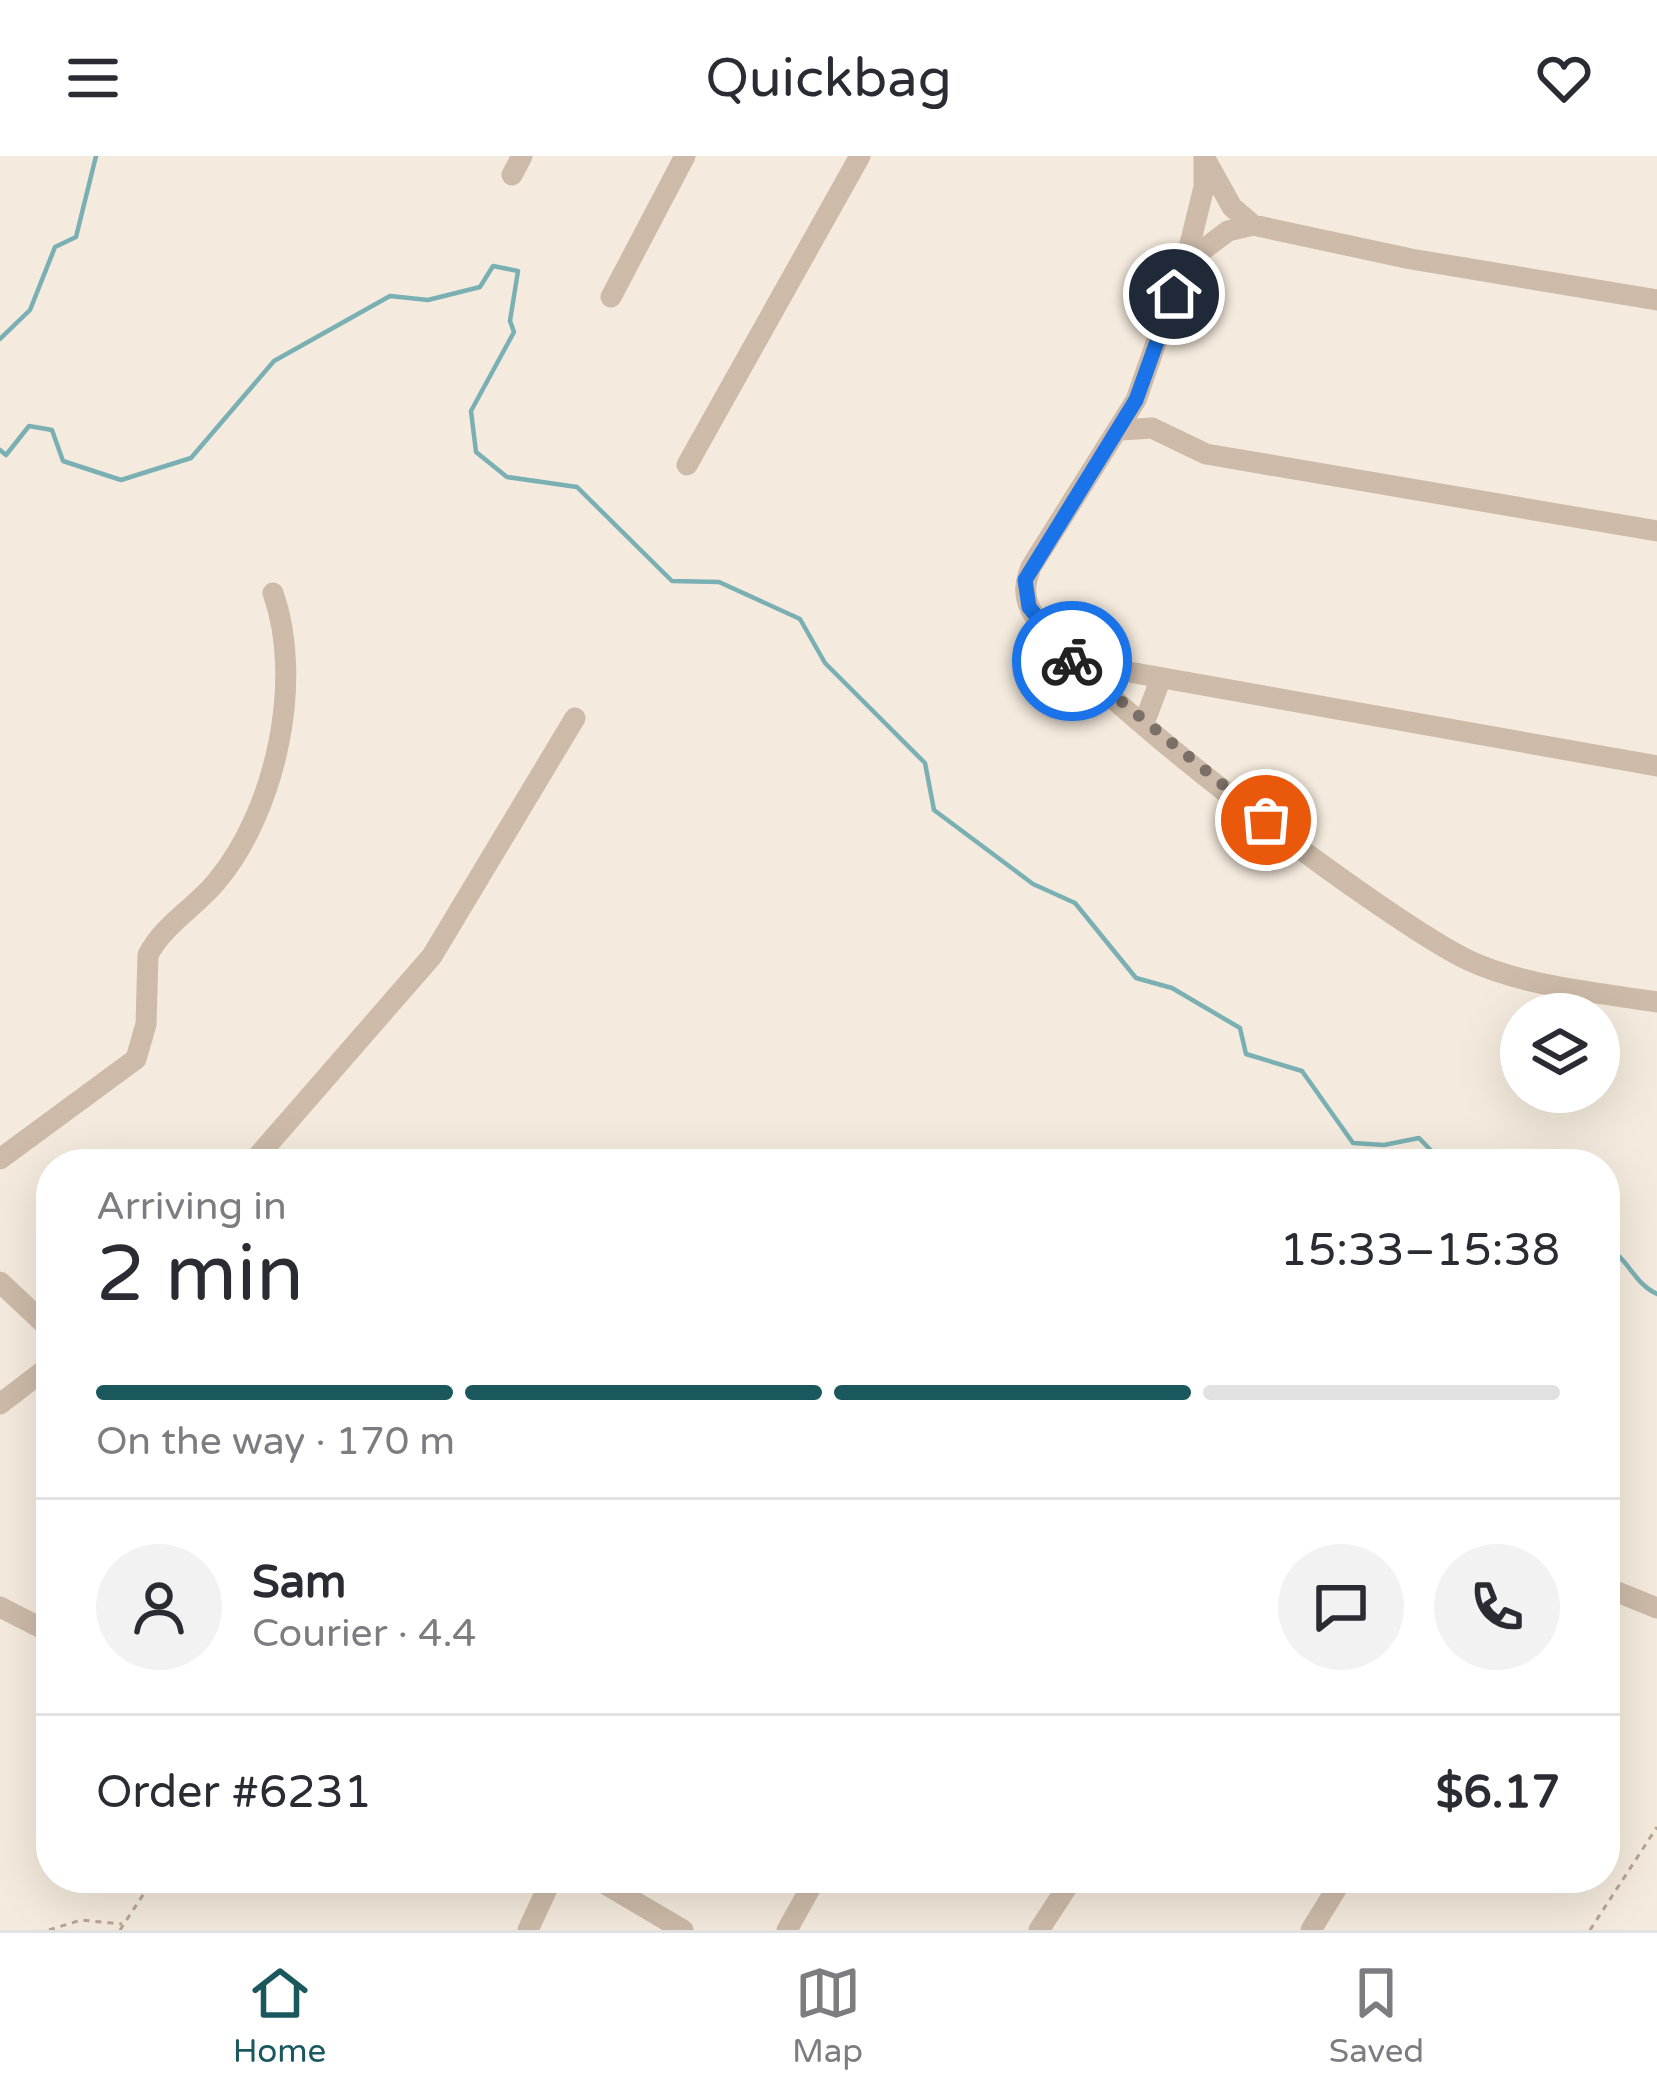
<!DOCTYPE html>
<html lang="en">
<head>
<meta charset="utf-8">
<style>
  :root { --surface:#fff; --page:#f2f2f3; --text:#2b2b33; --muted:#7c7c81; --line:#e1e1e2; --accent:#1b585e }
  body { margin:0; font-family:"Varela Round",sans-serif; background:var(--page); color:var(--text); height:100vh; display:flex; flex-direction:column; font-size:45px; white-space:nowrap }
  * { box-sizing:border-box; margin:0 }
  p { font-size:39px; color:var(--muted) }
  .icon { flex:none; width:66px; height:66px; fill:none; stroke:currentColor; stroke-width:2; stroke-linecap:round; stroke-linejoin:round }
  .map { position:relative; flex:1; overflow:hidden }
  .side { position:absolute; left:36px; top:993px; width:1584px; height:744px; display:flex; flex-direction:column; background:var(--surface); border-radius:48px; box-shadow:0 12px 48px #0002 }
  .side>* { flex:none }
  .buttons { position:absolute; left:1500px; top:837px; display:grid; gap:24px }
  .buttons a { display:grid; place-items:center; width:120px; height:120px; border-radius:50%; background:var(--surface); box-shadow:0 12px 48px #0002; font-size:60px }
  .pin { position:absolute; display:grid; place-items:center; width:102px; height:102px; color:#fff; margin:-51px; border:6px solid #fff; border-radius:50%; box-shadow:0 3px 12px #0007 }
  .courier { position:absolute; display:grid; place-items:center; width:120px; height:120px; margin:-60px; border:9px solid #1a73e8; border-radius:50%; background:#fff; color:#222; box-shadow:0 3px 15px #0007 }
  .summary em { font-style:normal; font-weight:600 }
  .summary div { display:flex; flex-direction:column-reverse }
  .summary { display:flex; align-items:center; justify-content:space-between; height:204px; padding:0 60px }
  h1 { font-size:78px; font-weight:600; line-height:90px }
  .bar { display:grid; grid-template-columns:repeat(4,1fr); gap:18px 12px; align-content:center; height:144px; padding:0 60px }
  .bar i { height:15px; border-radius:9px; background:var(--line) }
  .bar .on { background:var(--accent) }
  .bar p { grid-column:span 4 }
  .line { display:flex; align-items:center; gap:30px; padding:0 60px; border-top:3px solid var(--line) }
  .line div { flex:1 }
  .round { display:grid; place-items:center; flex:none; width:126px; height:126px; border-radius:63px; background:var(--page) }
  header { display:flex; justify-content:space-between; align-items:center; height:156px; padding:0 60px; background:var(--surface); font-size:54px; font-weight:600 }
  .menu { display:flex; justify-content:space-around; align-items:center; height:168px; border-top:3px solid var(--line); background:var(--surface); font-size:33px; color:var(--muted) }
  .menu a { display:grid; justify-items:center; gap:6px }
  .menu .on { color:var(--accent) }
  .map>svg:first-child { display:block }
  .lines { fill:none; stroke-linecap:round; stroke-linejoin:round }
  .stream { stroke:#7ab0b3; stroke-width:4.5 }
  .path { stroke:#b9a492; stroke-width:3; stroke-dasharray:6 6; stroke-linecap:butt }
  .minor { stroke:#cdbaa8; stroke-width:21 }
  .done { stroke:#7b7068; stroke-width:12; stroke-dasharray:0 21.6 }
  .route { stroke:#1a73e8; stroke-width:15 }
</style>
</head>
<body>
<header><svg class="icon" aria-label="menu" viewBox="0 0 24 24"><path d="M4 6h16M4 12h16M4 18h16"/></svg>Quickbag<svg class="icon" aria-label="heart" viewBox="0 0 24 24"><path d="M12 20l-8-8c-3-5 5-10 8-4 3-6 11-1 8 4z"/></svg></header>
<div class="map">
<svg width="1657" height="1774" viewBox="0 0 1657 1774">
  <rect width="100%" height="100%" fill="#f4eadd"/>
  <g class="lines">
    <path class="stream" d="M0,183L30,154L55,91L76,81L96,0
      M0,294L6,299L29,270L52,274L63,305L121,324L191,302L274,205L390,140L428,144L480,131L493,110L518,115L510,165L514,176L471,255L476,296L507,321L577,331L672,425L719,426L800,463L825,507L925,607L934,654L1033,728L1075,747L1136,822L1172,832L1240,872L1246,898L1302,915L1353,987L1384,989L1419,982L1444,1008
      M1605,1090C1628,1101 1634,1128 1657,1138"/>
    <path class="path" d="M49,1774L81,1764L122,1768
      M120,1774L154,1722
      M1590,1774L1657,1671"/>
    <path class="minor" d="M1204,0V31L1188,96L1136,244L1031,411C1025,426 1023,439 1031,454C1066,525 1391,769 1470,805C1527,831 1596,836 1657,846
      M1207,6L1232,51L1253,69L1411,103L1657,144
      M512,19L522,0
      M1187,106L1228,75L1253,69
      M611,141L685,0
      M1120,274L1152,272L1206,298L1657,375
      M687,309L860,0
      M1073,506L1657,610
      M1144,567L1161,522
      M0,1003L136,903L146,868L148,799C163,769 196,751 217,725C276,654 304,524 273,437
      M251,1008L432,800L575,562
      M0,1126L51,1174
      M0,1248L51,1209
      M1605,1431L1657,1452
      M0,1451L51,1477
      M595,1722L683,1774
      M528,1774L552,1722
      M787,1774L816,1722
      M1039,1774L1073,1722
      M1311,1774L1343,1722"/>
  </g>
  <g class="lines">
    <path class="done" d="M1072,505L1266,664"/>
    <path class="route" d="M1072,505L1029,451L1025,424L1136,244L1174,138"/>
  </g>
</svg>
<div class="buttons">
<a><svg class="icon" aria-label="layers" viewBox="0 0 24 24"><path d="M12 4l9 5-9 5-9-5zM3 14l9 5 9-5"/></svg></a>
</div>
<div class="pin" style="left:1266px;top:664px;background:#ea580c"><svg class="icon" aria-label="bag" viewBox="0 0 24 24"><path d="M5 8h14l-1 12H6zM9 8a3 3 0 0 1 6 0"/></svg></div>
<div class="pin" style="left:1174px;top:138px;background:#1f2937"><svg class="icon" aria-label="home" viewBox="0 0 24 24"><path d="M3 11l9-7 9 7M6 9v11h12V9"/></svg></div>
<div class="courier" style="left:1072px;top:505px"><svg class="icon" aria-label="bike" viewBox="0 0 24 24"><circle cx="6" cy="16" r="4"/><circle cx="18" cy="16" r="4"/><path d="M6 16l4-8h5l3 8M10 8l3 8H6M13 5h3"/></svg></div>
<section class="side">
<div class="summary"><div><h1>2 min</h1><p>Arriving in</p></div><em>15:33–15:38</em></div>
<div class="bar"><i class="on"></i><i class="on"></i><i class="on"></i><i></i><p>On the way · 170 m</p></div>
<div class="line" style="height:216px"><a class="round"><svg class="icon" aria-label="person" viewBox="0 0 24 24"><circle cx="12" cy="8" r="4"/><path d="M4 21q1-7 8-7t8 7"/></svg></a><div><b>Sam</b><p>Courier · 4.4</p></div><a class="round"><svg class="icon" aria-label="chat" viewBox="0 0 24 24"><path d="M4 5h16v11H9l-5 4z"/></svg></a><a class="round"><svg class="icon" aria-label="phone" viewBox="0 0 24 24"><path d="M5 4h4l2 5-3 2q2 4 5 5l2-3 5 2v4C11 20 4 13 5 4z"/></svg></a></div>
<div class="line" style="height:156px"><div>Order #6231</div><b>$6.17</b></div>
</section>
</div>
<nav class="menu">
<a class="on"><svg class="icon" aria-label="home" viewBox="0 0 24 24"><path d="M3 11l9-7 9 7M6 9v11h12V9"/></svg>Home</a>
<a><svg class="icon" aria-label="map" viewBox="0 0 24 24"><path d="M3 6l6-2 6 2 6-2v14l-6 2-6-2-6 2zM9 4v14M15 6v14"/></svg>Map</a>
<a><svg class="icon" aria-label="saved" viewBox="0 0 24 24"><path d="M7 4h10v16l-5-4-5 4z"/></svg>Saved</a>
</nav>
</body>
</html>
